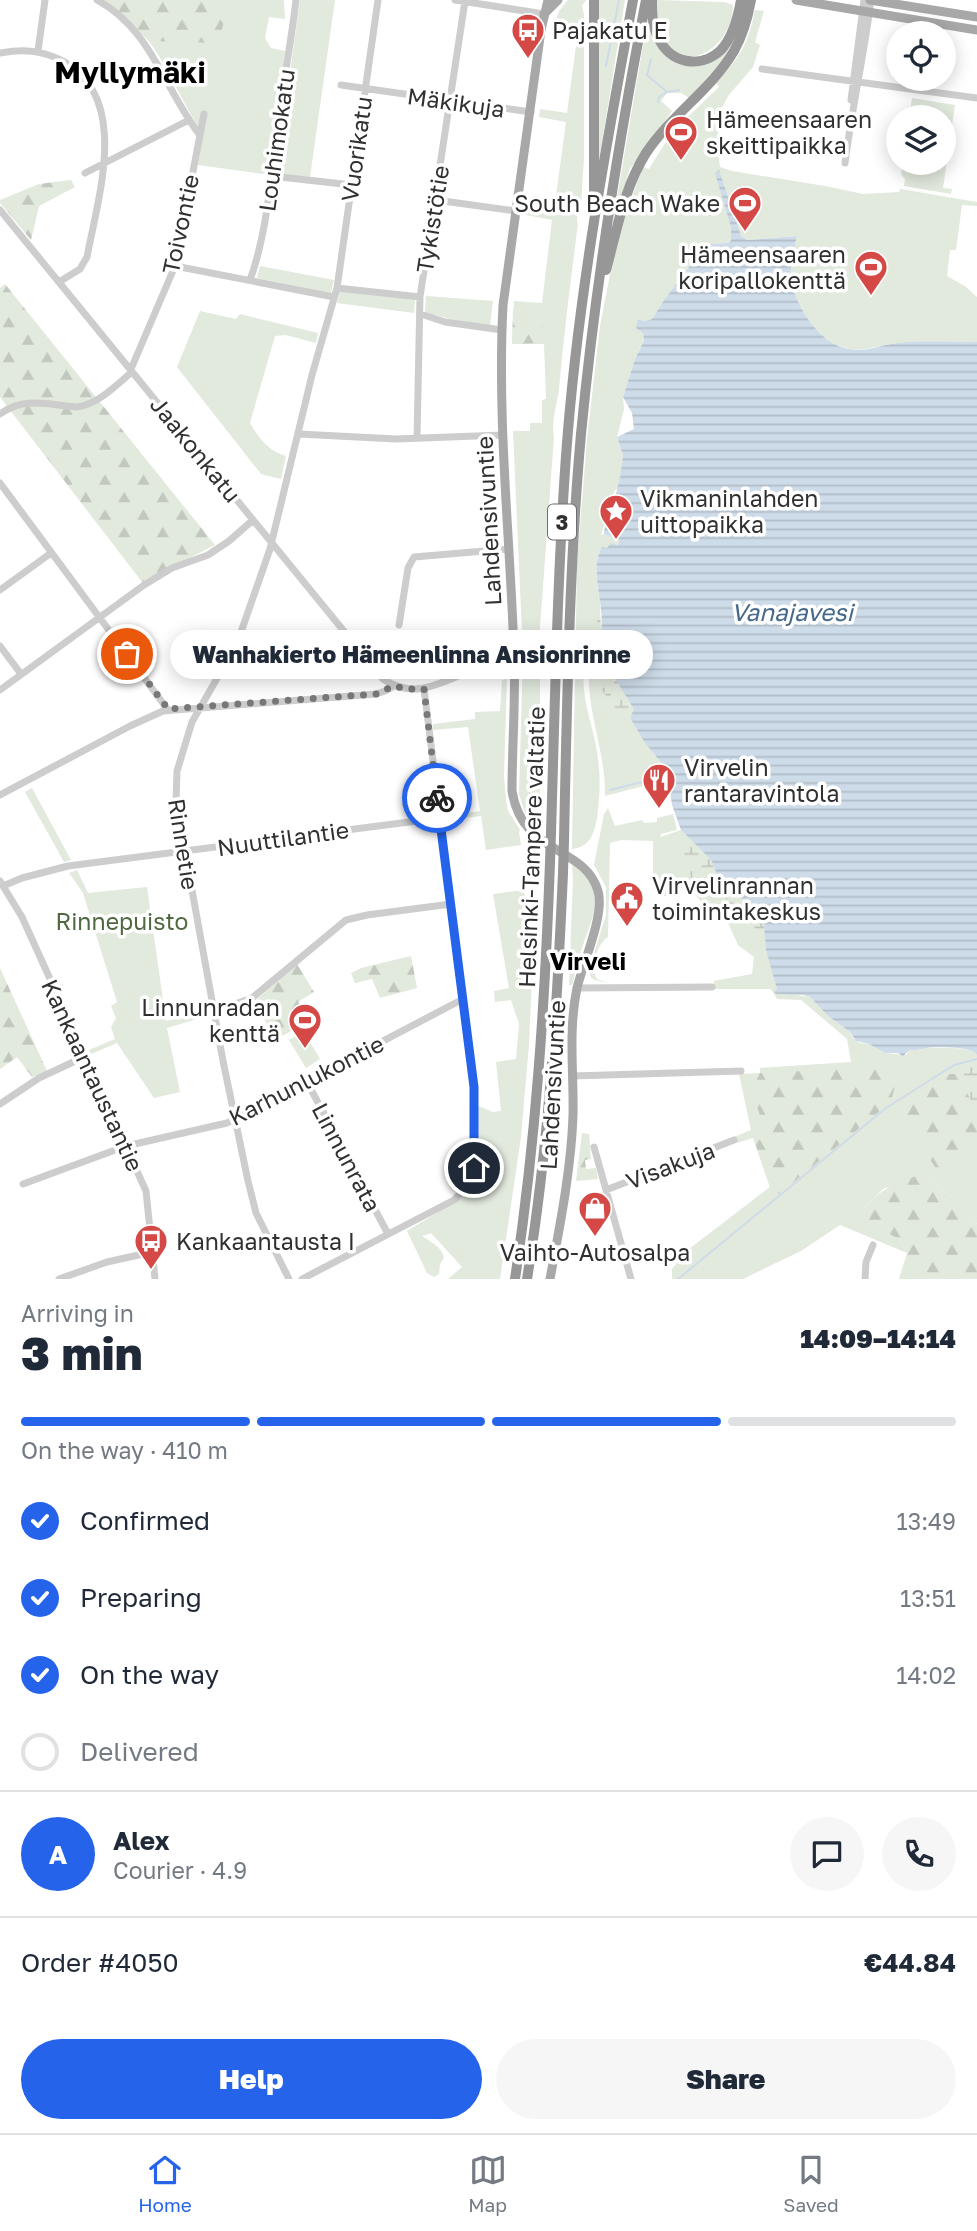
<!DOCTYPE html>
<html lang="en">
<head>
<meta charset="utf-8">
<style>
  :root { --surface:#fff; --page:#f6f6f7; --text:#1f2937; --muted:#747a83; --line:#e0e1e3; --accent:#2563eb }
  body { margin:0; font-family:"Golos Text",sans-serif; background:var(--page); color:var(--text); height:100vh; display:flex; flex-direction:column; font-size:26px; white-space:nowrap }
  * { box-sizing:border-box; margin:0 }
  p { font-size:23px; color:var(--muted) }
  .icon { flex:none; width:38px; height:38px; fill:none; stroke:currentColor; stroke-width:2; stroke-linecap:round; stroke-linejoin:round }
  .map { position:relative; height:1279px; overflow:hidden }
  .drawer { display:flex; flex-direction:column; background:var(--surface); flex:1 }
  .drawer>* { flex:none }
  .fabs { position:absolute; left:886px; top:21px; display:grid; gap:14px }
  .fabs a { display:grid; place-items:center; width:70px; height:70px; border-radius:50%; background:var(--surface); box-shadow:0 4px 18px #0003; font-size:35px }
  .pin { position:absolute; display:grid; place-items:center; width:60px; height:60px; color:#fff; margin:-30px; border:4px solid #fff; border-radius:50%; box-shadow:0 2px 7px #0007 }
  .courier { position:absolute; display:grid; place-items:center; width:70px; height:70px; margin:-35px; border:5px solid #2563eb; border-radius:50%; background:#fff; color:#222; box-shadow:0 2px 9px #0007 }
  .bubble { position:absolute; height:49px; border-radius:24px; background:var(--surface); box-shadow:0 4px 18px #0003; font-size:23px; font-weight:800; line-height:49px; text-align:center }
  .overview em { font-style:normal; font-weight:800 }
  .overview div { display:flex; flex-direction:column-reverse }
  .overview { display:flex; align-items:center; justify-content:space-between; height:119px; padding:0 21px }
  h1 { font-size:46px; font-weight:800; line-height:52px }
  .bar { display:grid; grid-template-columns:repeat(4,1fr); gap:10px 7px; align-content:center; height:84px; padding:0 21px }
  .bar i { height:9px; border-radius:5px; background:var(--line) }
  .bar .on { background:var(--accent) }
  .bar p { grid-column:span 4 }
  .line { display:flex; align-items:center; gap:18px; padding:0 21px; border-top:2px solid var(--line) }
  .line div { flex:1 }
  .round { display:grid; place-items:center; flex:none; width:74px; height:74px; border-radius:37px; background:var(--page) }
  ol { padding:0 21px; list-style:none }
  li { display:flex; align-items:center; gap:21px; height:77px }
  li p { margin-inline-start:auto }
  li .icon { padding:7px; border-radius:50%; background:var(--accent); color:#fff; stroke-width:4 }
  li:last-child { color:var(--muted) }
  li i { width:38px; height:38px; border:4px solid var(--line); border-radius:50% }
  .button { display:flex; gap:14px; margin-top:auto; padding:14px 21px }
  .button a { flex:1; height:80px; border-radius:42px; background:var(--accent); color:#fff; font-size:28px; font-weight:800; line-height:80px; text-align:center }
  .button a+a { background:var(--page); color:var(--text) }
  .tabs { display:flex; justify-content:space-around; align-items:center; height:98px; border-top:2px solid var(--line); background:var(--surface); font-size:19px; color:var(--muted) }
  .tabs a { display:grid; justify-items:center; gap:4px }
  .tabs .on { color:var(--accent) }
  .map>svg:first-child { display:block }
  .green { fill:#e2e9dd }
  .forest { fill:url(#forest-firs) }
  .wetland { fill:url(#wetland-marsh) }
  .water { fill:url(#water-rules) }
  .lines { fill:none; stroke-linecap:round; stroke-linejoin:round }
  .stream { stroke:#cedce9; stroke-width:2 }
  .minor { stroke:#cdcdcd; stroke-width:7 }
  .major { stroke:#a8a8a8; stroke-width:9 }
  .highway { stroke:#979797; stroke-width:10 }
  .highway-bridge { stroke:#979797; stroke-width:10 }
  .done { stroke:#787878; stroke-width:7; stroke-dasharray:0 12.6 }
  .route { stroke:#2563eb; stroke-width:9 }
  .labels { text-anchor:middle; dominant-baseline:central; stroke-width:7; stroke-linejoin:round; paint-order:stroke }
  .shield { fill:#fff; stroke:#6e6e6e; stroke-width:2 }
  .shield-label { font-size:21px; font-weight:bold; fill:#303030 }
  .poi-label { font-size:23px; fill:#303030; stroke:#fff; text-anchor:start }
  .street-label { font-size:23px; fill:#303030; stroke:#fff }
  .park-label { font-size:23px; fill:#506842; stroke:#fff }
  .water-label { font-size:24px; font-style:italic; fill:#46698b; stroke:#fff }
  .neighbourhood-label { font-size:24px; font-weight:bold; fill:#000; stroke:#fff }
  .district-label { font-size:30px; font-weight:bold; fill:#000; stroke:#fff }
</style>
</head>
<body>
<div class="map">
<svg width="977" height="1279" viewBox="0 0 977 1279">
  <defs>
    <pattern id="forest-firs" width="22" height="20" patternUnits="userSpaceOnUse" patternTransform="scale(1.75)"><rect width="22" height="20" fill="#e2e9dd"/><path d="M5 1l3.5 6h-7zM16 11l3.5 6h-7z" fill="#c2c8be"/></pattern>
    <pattern id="wetland-marsh" width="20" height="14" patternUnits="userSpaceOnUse" patternTransform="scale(1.75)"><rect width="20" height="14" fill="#e2e9dd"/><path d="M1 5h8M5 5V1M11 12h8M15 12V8" fill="none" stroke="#c2c8be"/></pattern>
    <pattern id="water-rules" width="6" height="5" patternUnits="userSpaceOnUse" patternTransform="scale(1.75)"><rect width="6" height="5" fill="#cedce9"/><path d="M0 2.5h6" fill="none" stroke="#b1bdc8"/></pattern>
  </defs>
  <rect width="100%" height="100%" fill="#fff"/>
  <path class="green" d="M104,0H284L285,19L269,17L265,38L271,48L285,51L269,173L263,174L198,165L203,134C183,105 171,72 151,44C138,27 114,15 104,0Z
    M300,0H335L310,177L276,174Z
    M568,0H586L582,6L584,15V158L581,206L577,210V222L578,223C571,278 564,333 559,389C557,405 551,421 554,437L540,627V828H535L526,816L519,794L523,654L513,431H530V423H542V400L546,399L544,344H512L514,301L542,303L552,220L526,215L527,208L554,210L566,122L539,117L540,109L567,113L577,38L551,35L559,11Z
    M597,0H625L598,167Z
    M657,0L724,2L733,5C733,50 677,81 659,33C655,23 658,10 657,0Z
    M755,10L764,11L755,42L760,45L753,67L728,96L720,112L717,144L720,167L732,171L825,186L863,194L899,192L900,189L977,202V206L962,205L956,250H950L947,276L965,286L977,297V342C950,342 924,340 897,343C879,345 868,351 850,349C821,345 794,306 791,279C790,265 794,250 797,236L747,240L741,236L737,227H731V239L728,243L711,244L704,247L664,300L652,319L646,321L641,320L644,339L635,359L623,397L624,409L617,437L623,455L619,488L615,490L601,535L604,534L619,539V544L607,548L602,547C593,564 597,584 600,602L598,606L596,674L613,675L635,709L630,718L645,743L663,765L664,771L662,778L668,782L663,781L605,796C606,753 587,713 589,672L584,671C581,699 593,725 597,752C601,775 600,795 597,818C594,834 590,847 572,849L577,564L587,439L600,326L617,238L643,167L649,169L672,132L719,87L716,83C740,57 748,45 755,10Z
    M648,16L654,39L692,66L735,38L723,60L689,98L681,93H667L661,101L672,111L640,157L629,170L624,194L612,227Z
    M912,98L955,105L943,188L952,189L951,194L904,186L905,179L901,174L903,163H943V117H909Z
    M260,266L334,280L331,293L257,278Z
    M340,290L415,300L414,313L337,303Z
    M426,296L493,301L490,326L450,319L425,312Z
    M200,311L236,319L240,314L318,333L316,343L286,335L275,336L250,423C259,439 269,451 286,456L281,479L261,474L177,367Z
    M507,679L504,775L506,800L508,811L520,830L519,832L521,845L486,850L481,816L446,820L445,816L480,811L468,727L433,730V724L475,719V712L500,711L502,680Z
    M32,788L71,860L64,862L25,792Z
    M608,808L615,826L642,820L644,823L657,822V818L673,814L677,830L661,834L660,837L681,830L764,925L777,989L775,992L810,997L828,1016L850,1032L853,1038L860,1043L869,1044L885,1053L906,1055L910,1050C917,1051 920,1049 927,1048C939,1047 968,1047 977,1054V1059L968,1060L977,1110V1224L956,1200L930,1181L926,1174L883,1189L865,1207L888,1232L899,1239L907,1253L840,1225L801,1251L743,1279H672V1269L689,1249L770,1187L753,1138L737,1143L734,1137L751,1130L739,1074L760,1073V1068L851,1062L847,1039L801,1000L777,999L771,989H714V981L752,974L754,957L738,945L725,916L710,913L691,889L668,887L671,892L670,897L659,895L661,887H665L653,883V841L621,840L610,843L608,937C597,943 590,969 597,979L608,983L595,980L591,978L589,970L606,915V887L594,865L604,814Z
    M527,835L538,846L529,1044L521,1137L500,1279H448L462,1267L431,1233L422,1236C431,1242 442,1247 444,1258L440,1264L439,1274L434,1277L427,1273L407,1231L466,1195L478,1170V1106L493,1112L501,1111L496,1062L516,1059L519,1024L511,1000L495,1002L494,991L509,988L493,894L524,890L525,898L531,893L533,879L524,840Z
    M572,864C605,887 596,910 584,942C579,956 576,970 572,985H569L573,878Z
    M77,870L88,893L147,887L166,1021L208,1010L210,1015L167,1028L180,1092L154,1098L117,1043L91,1054L89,1050L115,1039L111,1027L116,1018L111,1006L117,1002L83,893L69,873Z
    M304,1032L320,1059L306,1068L289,1040Z"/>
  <path class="forest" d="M113,0H230L218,43L149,41L111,5Z
    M71,180L75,187L39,206L31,240L0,203V200L39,184Z
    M5,284L215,545L142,582L0,397V288Z
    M513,309L542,313L543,343L512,344Z
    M411,956L417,988L380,998L372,979L355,983L351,973L361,968Z
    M297,964L314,992L298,1002L310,1021L276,1039L254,1002Z
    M0,968L47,1071L32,1077L17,1057L0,1069Z
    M898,1066C899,1079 893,1090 891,1102L779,1194L770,1187L753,1137L758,1134L760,1115L754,1099L756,1081L760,1073Z
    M946,1074H966L977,1080V1148L968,1142L962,1144L953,1161L954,1172L945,1177L938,1172L904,1117C899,1094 929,1084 946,1074Z
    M582,1133L589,1134L591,1159L585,1160L586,1169L596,1168L598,1179L576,1181Z
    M926,1174L930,1181L956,1200L977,1224V1279H899L907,1253L899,1239L859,1218C872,1192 898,1180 926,1174Z"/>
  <path class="wetland" d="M600,602L601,632L599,638L602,643L609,669L635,709L630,718L624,720L595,681V648L598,606Z
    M681,830L711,860L721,884L742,899L753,904L764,925L766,950L754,936L752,919L741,908L735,912L711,877L692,881L678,832Z
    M977,1059V1110L961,1083L954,1065Z"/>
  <path class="water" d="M719,170L741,236L747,240L797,236C794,249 790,265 791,278C794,306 821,345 849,349C869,352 879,345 897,343C924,340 950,342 977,342V1054C968,1047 939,1046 927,1048C920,1049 917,1051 910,1050L903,1056L898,1053H885L869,1044L856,1041L850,1032L828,1016L810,997L803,995L776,994L774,992L777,989L766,950L764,925L753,904L742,899L721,884L711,860L681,830L672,805L670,791L665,787L660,788L667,782V780L662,778L650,780L652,777L663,775V765L645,743L630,718L634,709L609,669L602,643L599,638C609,611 587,574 602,547L607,548L611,543L617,545L619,543V539L604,534L606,511L614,502L620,477L623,455L617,437L634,429L632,413L623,397L635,359L644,340L643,333L636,328L638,320L646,321L652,319L664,300L704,247L711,244L728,243L731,240V227L715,173Z"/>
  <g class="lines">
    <path class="stream" d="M651,59L647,75L667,92L659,97L658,102
      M606,66L619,0
      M667,92L679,90
      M679,121L682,123
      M610,790L650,780
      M678,1279L886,1108L954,1065L977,1059"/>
    <path class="minor" d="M97,0C151,29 164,88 199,134
      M455,0L544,14
      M38,51L45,0
      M0,53C23,49 42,50 63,61C131,98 98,197 87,257L80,269L59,282
      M762,69L977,98
      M341,85L531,112
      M851,100L864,0
      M845,163C852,108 864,55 871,0
      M85,173L189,120
      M271,176L352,185
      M436,200L516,211
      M0,210L383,679C411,698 435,686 463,674C480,666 497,659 514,651
      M175,266L334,297
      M250,280C267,233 270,182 277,132C282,88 291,44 296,0
      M337,288L420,297
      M421,314L445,322L502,330
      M131,369L175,266L204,114
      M0,414C25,396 48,405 77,407C99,404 116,385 132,372
      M299,434L396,439L503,435
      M417,437L420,297L465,1
      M0,483L168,710
      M0,590L51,553
      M399,625L408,568L414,557L508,549
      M0,646L21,674
      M0,690L144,585L172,568L208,555L229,541L253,520
      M0,795L130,726L163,711L376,694L385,691L394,686
      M0,881L22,917L146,1191L155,1279
      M3,886L22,878L68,866L440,818
      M577,988L712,987
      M215,1011L252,998L346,920L367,915L451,904
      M572,1076L741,1071
      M306,1080L388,1234
      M0,1104L39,1078L84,1057
      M594,1147L631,1279
      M23,1184L126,1146L227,1123L463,999
      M606,1190L734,1140
      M59,1279L107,1262L152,1252
      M289,1279L256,1213L248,1181L223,1061L176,802L177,771L192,722L231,654L241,632L270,549L312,375L337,288L378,0
      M302,1279L454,1200L466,1188L474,1168V1087L424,689
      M865,1279L866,1262L873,1245"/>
    <path class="major" d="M548,0L541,30L503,305C497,421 510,536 514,652C516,698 512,745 512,791C522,856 585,845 598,891C605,914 583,963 577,988C568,1031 574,1073 573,1116C571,1170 560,1225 550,1279
      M796,0L977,30
      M870,0L977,17
      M544,14L558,0"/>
    <path class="highway" d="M652,0C652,13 652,25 658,37C669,63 700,70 721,50C733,37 738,17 741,0
      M594,202V0
      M606,270C617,230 624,188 646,153C671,115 711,90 734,51C743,35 748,17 751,0
      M551,832C555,706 557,581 566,456C577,303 605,151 633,0
      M564,840C567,705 569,568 581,434C595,288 618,144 646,0
      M515,1279C536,1139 545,1003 550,862
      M527,1279C549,1144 557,1009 563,873"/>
    <path class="highway-bridge" d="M550,862L551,832
      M563,873L564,840"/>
  </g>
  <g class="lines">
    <path class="done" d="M127,654L168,709L376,694L394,686L407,689H424L437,798"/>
    <path class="route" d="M437,798L474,1087V1168"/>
  </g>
  <defs>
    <symbol id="bus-pin" viewBox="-11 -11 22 30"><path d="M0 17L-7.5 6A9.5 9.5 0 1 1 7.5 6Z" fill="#d44946" stroke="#fff"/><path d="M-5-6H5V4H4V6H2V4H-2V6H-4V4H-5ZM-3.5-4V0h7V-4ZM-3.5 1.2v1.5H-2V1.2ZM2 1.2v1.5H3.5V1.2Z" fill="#fff"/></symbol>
    <symbol id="stadium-pin" viewBox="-11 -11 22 30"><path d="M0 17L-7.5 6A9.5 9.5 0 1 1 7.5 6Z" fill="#d44946" stroke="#fff"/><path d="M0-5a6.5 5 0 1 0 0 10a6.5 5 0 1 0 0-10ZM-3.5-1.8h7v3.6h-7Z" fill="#fff"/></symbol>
    <symbol id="sight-pin" viewBox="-11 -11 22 30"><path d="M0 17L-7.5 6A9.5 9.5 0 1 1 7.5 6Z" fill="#d44946" stroke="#fff"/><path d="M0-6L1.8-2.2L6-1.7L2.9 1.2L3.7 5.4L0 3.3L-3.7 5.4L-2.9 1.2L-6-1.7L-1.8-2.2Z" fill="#fff"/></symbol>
    <symbol id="restaurant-pin" viewBox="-11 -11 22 30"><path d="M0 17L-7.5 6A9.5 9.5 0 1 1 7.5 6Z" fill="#d44946" stroke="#fff"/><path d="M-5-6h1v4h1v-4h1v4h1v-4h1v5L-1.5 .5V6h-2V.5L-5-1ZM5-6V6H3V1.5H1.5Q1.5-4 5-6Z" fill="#fff"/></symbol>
    <symbol id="civic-pin" viewBox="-11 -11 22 30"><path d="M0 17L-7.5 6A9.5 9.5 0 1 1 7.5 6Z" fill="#d44946" stroke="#fff"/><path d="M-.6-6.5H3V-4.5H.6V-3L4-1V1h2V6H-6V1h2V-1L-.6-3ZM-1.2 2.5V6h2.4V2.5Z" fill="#fff"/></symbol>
    <symbol id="shop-pin" viewBox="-11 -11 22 30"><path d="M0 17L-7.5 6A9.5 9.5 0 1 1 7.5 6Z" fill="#d44946" stroke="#fff"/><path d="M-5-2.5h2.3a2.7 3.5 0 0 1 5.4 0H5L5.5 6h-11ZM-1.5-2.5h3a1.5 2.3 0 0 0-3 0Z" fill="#fff"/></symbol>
  </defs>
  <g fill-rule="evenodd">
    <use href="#bus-pin" x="509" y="11" width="38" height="52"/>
    <use href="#stadium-pin" x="662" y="113" width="38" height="52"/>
    <use href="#stadium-pin" x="726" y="184" width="38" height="52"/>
    <use href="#stadium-pin" x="852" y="248" width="38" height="52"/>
    <use href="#sight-pin" x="597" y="492" width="38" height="52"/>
    <use href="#restaurant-pin" x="640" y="761" width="38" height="52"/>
    <use href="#civic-pin" x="608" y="879" width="38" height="52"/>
    <use href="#stadium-pin" x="286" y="1001" width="38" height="52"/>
    <use href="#shop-pin" x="576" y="1189" width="38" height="52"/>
    <use href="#bus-pin" x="132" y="1222" width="38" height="52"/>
  </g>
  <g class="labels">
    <rect class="shield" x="548" y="504.5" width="28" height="35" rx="5"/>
    <g class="shield-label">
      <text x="562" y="522">3</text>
    </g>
    <g class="poi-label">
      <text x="552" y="30">Pajakatu E</text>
      <text x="706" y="119">Hämeensaaren<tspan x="706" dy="26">skeittipaikka</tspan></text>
      <text x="720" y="203" text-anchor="end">South Beach Wake</text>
      <text x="846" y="254" text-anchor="end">Hämeensaaren<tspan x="846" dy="26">koripallokenttä</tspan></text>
      <text x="640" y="498">Vikmaninlahden<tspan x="640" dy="26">uittopaikka</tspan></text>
      <text x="684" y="767">Virvelin<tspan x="684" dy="26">rantaravintola</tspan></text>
      <text x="652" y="885">Virvelinrannan<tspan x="652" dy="26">toimintakeskus</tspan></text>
      <text x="280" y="1007" text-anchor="end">Linnunradan<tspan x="280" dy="26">kenttä</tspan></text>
      <text x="176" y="1241">Kankaantausta I</text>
      <text x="595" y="1252" text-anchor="middle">Vaihto-Autosalpa</text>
    </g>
    <g class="street-label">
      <text transform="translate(456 102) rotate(8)">Mäkikuja</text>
      <text transform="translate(276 140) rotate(-82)">Louhimokatu</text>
      <text transform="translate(356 149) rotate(-82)">Vuorikatu</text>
      <text transform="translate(432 219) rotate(-81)">Tykistötie</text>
      <text transform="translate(180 224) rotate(-78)">Toivontie</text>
      <text transform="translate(196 449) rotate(51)">Jaakonkatu</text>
      <text transform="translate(488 521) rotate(-93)">Lahdensivuntie</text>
      <text transform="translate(283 838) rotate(-8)">Nuuttilantie</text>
      <text transform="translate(184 844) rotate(81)">Rinnetie</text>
      <text transform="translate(531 847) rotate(-88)">Helsinki-Tampere valtatie</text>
      <text transform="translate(93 1075) rotate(65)">Kankaantaustantie</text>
      <text transform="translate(306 1080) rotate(-27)">Karhunlukontie</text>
      <text transform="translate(552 1085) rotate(-87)">Lahdensivuntie</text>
      <text transform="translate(347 1157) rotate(62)">Linnunrata</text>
      <text transform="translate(670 1165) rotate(-21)">Visakuja</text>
    </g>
    <g class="park-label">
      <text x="122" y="921">Rinnepuisto</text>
    </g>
    <g class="water-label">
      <text x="792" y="611">Vanajavesi</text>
    </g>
    <g class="neighbourhood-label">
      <text x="588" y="960">Virveli</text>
    </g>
    <g class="district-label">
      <text x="130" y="72">Myllymäki</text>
    </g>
  </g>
</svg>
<div class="fabs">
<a><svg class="icon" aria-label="locate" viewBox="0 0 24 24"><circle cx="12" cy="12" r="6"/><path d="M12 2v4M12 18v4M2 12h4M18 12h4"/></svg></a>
<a><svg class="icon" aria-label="layers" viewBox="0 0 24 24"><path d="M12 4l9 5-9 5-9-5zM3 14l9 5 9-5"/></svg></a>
</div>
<div class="pin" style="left:127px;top:654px;background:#ea580c"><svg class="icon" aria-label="bag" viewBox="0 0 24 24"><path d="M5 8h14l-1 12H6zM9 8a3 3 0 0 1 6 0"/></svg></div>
<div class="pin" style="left:474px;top:1168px;background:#1f2937"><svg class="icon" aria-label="home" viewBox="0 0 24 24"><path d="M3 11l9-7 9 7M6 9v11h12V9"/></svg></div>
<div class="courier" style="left:437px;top:798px"><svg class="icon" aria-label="bike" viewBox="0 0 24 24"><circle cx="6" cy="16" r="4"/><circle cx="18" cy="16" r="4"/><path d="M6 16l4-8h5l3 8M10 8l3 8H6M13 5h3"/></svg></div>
<div class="bubble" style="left:170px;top:630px;width:483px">Wanhakierto Hämeenlinna Ansionrinne</div>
</div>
<section class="drawer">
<div class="overview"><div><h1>3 min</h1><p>Arriving in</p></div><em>14:09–14:14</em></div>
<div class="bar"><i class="on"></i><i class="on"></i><i class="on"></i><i></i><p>On the way · 410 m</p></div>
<ol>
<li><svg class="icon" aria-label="check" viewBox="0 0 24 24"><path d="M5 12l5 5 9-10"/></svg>Confirmed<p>13:49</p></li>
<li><svg class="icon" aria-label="check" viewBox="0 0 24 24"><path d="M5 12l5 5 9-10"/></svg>Preparing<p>13:51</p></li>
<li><svg class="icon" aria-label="check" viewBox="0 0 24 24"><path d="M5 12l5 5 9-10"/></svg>On the way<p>14:02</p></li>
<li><i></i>Delivered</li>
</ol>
<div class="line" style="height:126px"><b class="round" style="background:var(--accent);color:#fff">A</b><div><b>Alex</b><p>Courier · 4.9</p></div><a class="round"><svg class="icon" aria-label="chat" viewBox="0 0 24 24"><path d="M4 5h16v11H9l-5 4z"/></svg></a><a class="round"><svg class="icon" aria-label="phone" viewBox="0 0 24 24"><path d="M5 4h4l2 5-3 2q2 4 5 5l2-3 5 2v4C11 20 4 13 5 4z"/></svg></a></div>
<div class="line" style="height:91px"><div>Order #4050</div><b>€44.84</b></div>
<div class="button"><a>Help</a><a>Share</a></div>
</section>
<nav class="tabs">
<a class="on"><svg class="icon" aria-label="home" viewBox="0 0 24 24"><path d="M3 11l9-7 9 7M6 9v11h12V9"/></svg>Home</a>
<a><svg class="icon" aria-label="map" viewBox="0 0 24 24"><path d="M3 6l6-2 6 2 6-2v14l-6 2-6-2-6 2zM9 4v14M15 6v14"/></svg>Map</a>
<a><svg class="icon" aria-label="saved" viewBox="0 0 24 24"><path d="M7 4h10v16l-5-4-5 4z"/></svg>Saved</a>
</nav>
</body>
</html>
